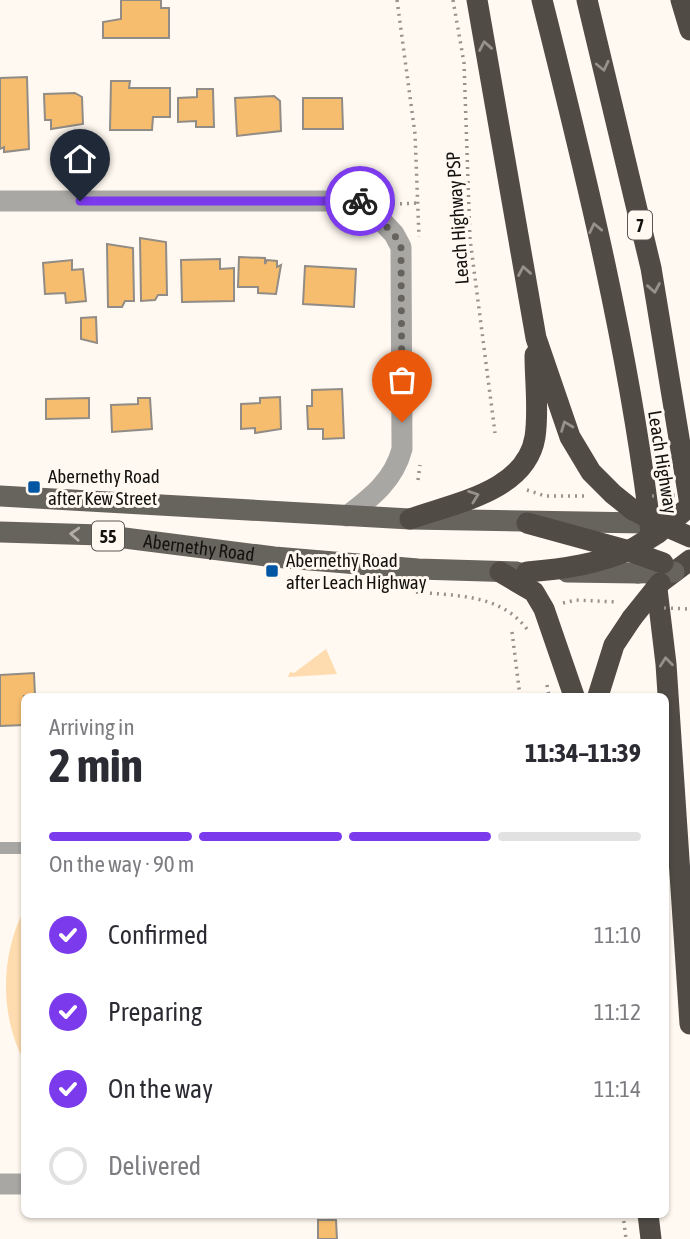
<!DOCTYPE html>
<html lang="en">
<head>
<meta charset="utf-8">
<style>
  :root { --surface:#fff; --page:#f2f2f3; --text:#2b2b33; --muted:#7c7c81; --line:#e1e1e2; --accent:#7c3aed }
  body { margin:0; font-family:"Asap Condensed",sans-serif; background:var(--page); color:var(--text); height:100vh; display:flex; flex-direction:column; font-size:26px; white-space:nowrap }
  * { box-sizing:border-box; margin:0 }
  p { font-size:23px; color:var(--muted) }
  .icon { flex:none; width:38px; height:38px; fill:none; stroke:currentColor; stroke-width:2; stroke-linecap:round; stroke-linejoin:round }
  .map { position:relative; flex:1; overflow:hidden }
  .side { position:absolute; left:21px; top:693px; width:648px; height:525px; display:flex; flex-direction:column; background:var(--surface); border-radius:10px; box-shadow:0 2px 5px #0004 }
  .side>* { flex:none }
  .pin { position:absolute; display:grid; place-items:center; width:60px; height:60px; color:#fff; margin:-72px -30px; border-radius:50% 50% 50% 0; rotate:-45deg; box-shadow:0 0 7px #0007 }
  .pin .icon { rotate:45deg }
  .courier { position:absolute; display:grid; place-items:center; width:70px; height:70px; margin:-35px; border:5px solid #7c3aed; border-radius:50%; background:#fff; color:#222; box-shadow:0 2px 9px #0007 }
  .headline em { font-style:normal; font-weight:700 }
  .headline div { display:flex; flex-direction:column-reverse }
  .headline { display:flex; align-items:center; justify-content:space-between; height:119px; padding:0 28px }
  h1 { font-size:46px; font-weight:700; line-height:52px }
  .bar { display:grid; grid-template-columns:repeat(4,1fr); gap:10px 7px; align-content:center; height:84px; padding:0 28px }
  .bar i { height:9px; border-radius:5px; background:var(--line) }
  .bar .active { background:var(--accent) }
  .bar p { grid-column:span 4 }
  ol { padding:0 28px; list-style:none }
  li { display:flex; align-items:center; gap:21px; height:77px }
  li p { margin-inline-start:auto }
  li .icon { padding:7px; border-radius:50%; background:var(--accent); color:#fff; stroke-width:4 }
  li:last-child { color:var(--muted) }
  li i { width:38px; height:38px; border:4px solid var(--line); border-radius:50% }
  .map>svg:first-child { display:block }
  .green { fill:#fedcaf }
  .building { fill:#f6bd6e; stroke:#918c85; stroke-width:2 }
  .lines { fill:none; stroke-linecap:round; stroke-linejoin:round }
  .path { stroke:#96928c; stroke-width:3.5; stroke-dasharray:2 5; stroke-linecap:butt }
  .lane { stroke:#a9a7a4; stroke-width:12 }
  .street { stroke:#a9a7a4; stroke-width:21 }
  .primary { stroke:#67635d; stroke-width:21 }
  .highway { stroke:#504b45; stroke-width:21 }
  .path-bridge { stroke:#96928c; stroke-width:3.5; stroke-dasharray:2 5; stroke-linecap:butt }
  .primary-bridge { stroke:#67635d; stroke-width:21 }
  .highway-bridge { stroke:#504b45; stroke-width:21 }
  .oneway { stroke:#96918a }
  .oneway2 { stroke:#b3aea7 }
  .done { stroke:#66635e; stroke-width:7; stroke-dasharray:0 12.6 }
  .route { stroke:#7c3aed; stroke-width:9 }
  .poi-dot { fill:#0156a4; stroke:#fff9f1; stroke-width:2.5 }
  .labels { text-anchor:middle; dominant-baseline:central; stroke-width:6; stroke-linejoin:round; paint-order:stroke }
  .shield { fill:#fff9f1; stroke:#5a5753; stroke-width:2 }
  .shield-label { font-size:18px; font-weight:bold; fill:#14120f }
  .street-label { font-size:19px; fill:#14120f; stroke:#fff9f1 }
  .poi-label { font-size:19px; fill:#14120f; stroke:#fff9f1; text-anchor:start }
</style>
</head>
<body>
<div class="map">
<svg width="690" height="1239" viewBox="0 0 690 1239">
  <rect width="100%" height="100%" fill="#fff9f1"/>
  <path class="green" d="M326,649L337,674L288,677L290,672L294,673Z
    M24,910V1061C0,1016 0,956 24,910Z"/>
  <path class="building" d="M121,0H161V8H169V38H103V22L121,19Z
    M27,77L29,149L4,152V147L0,149V78Z
    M111,81H130L129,88H170V117H153L152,130H110Z
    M197,89H213L214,127H196V121L178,122V98L197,97Z
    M75,93L82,97L83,124L51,129V120H45L44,94Z
    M274,96L280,101L281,131L237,136L235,98Z
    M303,98H342L343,129H303Z
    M140,238L166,242L167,295H158L155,300L141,301Z
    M107,244L133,248L134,301H125L122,307H108Z
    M239,257L265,258V264L267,260L277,261V267L281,265L276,294L258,293V287H238Z
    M220,259V269L234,268V301L182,302L181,260Z
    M72,260V270L83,269L86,301L66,303L65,293L45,294L43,263Z
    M305,266L356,269L354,307L303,304Z
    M96,317L97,343L81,339V318Z
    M342,389L344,438L323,439V429H308L307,406H312V390Z
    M280,397L281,429L255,433V428L241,429V404L260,403V398Z
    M89,398V418L46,419V399Z
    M138,398H150L152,429L112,432L111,405L138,404Z
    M34,673L35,696H24V725L0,726V675Z
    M318,1220H336L337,1239H318Z"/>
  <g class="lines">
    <path class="path" d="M397,0L415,134L419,237
      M453,0L464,63L470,239L495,433
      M393,204L419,203
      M418,480L420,465
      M527,490L545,496H585
      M416,592C458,596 503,594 529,632
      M563,603L576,600L617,602
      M512,632L520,696
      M547,685L549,696
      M623,1214L626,1239"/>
    <path class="lane" d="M0,848H24"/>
    <path class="street" d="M0,201H363L394,234L401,247L402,449C394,480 372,497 347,516
      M0,1184H24"/>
    <g class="primary">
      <path d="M0,496L410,519L644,523"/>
      <path id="s1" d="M0,532L101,535L274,557L418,569L517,572"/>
      <path d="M567,572L638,573"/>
    </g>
    <path class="highway" d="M477,0L536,338L570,437L591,472L613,494L633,510
      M542,0C586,175 630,354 651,533
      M587,0L651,268L690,505
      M681,0L690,30
      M410,519C453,503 526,492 535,437C539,411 535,381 535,355
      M527,523L629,551
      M658,523L690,537
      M658,533L690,506
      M500,572L534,592L544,609L574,696
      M527,572C564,569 599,564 634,548
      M655,572L666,664L690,1024
      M661,582L690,560
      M598,696L614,645L632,618
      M648,1214L651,1239"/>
    <path class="path-bridge" d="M652,496L679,495
      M664,608L690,609"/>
    <path class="primary-bridge" d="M638,573L674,572"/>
    <path class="highway-bridge" d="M633,510L658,523
      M634,548L658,533
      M629,551L663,563
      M632,618L660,583"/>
  </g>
  <defs><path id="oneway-chevron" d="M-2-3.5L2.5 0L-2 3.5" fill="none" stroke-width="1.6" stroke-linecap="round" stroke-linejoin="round" transform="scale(1.75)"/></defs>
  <g class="oneway">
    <use href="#oneway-chevron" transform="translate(485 46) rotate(-100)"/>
    <use href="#oneway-chevron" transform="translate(603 66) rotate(77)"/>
    <use href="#oneway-chevron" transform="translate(595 228) rotate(-102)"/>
    <use href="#oneway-chevron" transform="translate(524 271) rotate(-100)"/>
    <use href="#oneway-chevron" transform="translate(654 288) rotate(80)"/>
    <use href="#oneway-chevron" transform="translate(566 426) rotate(-111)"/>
    <use href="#oneway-chevron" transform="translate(474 496) rotate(-20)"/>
    <use href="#oneway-chevron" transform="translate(666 662) rotate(-96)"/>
  </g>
  <use class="oneway2" href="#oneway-chevron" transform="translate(75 534) rotate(-177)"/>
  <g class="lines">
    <path class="done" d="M360,201L394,234L401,247L402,422"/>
    <path class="route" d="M80,201H360"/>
  </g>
  <g class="poi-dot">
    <rect x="27" y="480" width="14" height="14" rx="3.5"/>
    <rect x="265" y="564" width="14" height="14" rx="3.5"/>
  </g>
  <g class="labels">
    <g class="shield">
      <rect x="628" y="210.5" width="24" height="29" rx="5"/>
      <rect x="92" y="521.5" width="32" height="29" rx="5"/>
    </g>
    <g class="shield-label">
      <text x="640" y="225">7</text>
      <text x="108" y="536">55</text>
    </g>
    <g class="street-label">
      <text transform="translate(457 218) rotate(-94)">Leach Highway PSP</text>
      <text transform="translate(663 462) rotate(81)">Leach Highway</text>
      <text stroke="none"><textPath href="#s1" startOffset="200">Abernethy Road</textPath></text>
    </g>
    <g class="poi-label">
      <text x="48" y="476">Abernethy Road<tspan x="48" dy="22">after Kew Street</tspan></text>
      <text x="286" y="560">Abernethy Road<tspan x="286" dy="22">after Leach Highway</tspan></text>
    </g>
  </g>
</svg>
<div class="pin" style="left:402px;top:422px;background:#ea580c"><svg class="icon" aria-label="bag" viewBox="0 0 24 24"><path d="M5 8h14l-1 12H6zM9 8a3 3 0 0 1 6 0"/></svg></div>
<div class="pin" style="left:80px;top:201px;background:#1f2937"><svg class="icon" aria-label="home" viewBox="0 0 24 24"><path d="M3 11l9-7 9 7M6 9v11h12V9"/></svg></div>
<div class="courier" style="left:360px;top:201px"><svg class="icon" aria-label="bike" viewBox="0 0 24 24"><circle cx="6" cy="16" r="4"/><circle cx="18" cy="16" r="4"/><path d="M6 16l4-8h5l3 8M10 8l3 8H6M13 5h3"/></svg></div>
<section class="side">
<div class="headline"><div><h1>2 min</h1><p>Arriving in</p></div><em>11:34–11:39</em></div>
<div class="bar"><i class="active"></i><i class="active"></i><i class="active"></i><i></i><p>On the way · 90 m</p></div>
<ol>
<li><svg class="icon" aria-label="check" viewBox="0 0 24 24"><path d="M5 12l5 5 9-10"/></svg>Confirmed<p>11:10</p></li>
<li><svg class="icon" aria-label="check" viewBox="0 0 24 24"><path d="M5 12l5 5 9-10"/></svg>Preparing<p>11:12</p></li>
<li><svg class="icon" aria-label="check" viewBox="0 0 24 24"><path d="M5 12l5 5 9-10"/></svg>On the way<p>11:14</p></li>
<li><i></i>Delivered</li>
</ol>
</section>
</div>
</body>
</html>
